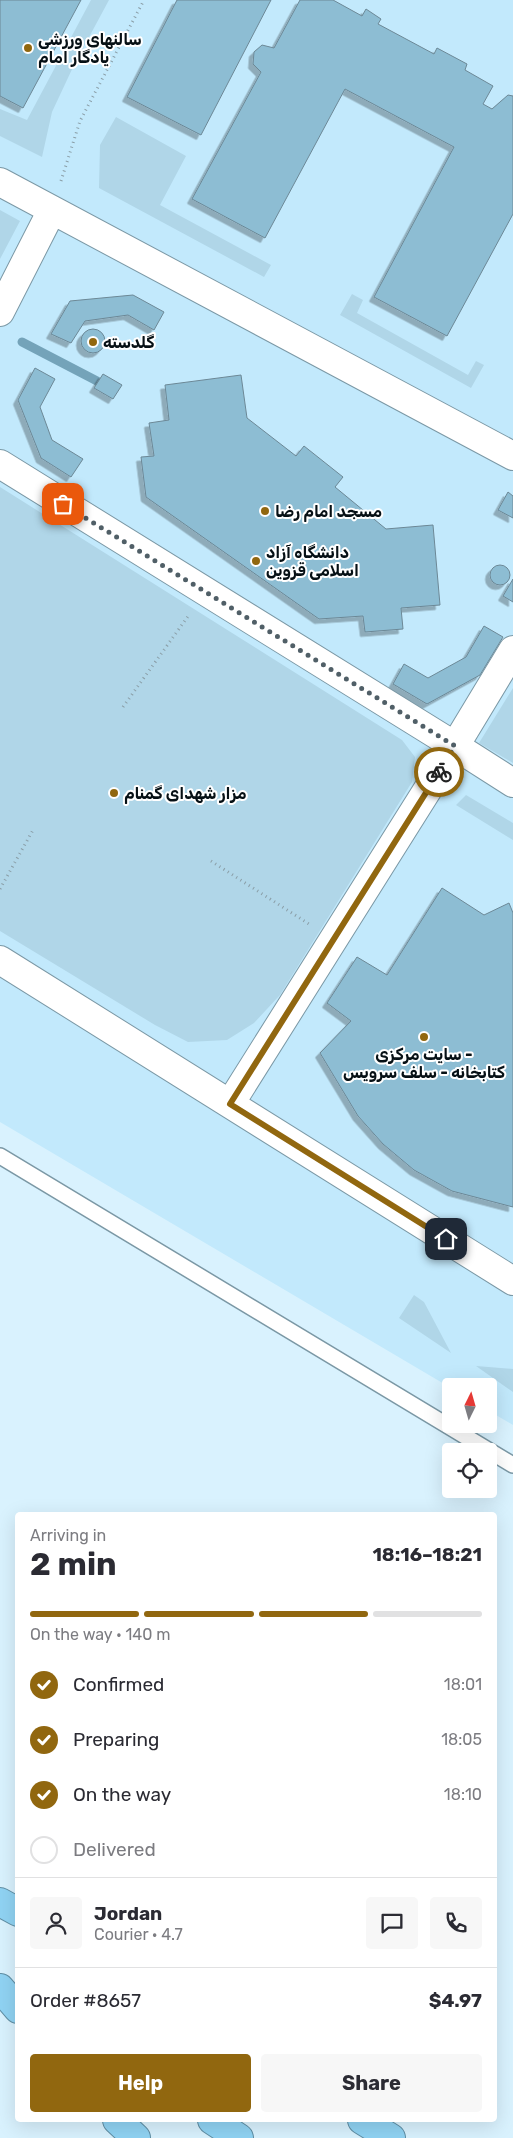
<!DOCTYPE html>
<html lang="en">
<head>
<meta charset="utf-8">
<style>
  :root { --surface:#fff; --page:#f7f7f7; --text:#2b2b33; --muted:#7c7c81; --line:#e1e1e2; --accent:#91670f }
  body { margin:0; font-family:Rubik,"Noto Sans Arabic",sans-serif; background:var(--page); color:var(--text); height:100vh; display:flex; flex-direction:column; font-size:19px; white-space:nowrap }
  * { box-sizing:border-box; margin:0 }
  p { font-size:16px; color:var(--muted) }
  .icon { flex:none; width:28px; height:28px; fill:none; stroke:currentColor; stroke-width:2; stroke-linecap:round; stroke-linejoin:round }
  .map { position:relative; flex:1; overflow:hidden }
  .drawer { position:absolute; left:15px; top:1512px; width:482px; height:610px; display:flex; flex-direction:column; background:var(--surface); border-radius:5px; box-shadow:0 5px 20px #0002 }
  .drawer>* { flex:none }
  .needle { width:32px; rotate:5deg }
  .fabs { position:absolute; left:442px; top:1378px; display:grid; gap:10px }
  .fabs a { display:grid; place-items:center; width:55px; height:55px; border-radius:5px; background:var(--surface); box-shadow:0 5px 20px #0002; font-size:25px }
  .pin { position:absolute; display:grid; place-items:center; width:42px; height:42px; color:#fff; margin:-21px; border-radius:10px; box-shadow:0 2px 8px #0006 }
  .courier { position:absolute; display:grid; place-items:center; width:50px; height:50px; margin:-25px; border:4px solid #91670f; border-radius:50%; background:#fff; color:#222; box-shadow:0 1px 6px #0007 }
  .overview em { font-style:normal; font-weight:700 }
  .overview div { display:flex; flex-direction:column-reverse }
  .overview { display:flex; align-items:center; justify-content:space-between; height:85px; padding:0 15px }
  h1 { font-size:32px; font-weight:700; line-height:38px }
  .bar { display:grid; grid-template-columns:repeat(4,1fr); gap:8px 5px; align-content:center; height:60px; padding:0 15px }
  .bar i { height:6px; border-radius:4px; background:var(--line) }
  .bar .on { background:var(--accent) }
  .bar p { grid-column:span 4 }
  .line { display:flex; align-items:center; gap:12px; padding:0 15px; border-top:1px solid var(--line) }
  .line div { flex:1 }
  .round { display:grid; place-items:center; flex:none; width:52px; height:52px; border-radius:5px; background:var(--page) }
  ol { padding:0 15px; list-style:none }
  li { display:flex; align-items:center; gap:15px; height:55px }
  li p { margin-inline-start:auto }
  li .icon { padding:5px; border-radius:50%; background:var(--accent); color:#fff; stroke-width:4 }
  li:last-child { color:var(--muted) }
  li i { width:28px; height:28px; border:2px solid var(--line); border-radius:50% }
  .button { display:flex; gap:10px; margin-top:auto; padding:10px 15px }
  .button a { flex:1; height:58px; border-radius:5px; background:var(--accent); color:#fff; font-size:20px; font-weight:700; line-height:58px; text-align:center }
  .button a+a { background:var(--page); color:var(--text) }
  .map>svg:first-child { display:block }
  .built { fill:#c2e9fc }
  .green { fill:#b0d6e8 }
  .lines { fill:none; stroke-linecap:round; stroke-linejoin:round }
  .stream { stroke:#74a3b9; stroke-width:9 }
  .building { fill:#8dbdd3; stroke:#6c8896; filter:url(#shadow) }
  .service-casing { stroke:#7b98a5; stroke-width:18 }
  .minor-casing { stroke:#7b98a5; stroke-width:30 }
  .motorway-casing { stroke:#608fa5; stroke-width:30 }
  .path { stroke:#8a9ea7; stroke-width:3; stroke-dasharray:1 4; stroke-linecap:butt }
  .service { stroke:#fff; stroke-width:15 }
  .minor { stroke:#fff; stroke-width:28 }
  .motorway { stroke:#90d3f3; stroke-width:28 }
  .done { stroke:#505f67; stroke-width:5; stroke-dasharray:0 9 }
  .route { stroke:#91670f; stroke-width:6 }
  .poi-dot { fill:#91670f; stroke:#fff; stroke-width:2 }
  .labels { text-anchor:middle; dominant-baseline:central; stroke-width:4; stroke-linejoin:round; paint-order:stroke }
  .poi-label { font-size:16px; font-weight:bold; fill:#061015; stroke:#fff; text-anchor:start }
</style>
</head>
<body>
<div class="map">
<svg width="513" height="2138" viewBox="0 0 513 2138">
  <defs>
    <filter id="shadow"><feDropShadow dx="-4.5" dy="4.5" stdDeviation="0" flood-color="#0004"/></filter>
  </defs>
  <rect width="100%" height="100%" fill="#d9f2fe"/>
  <path class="built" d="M0,0H513V1425L489,1411V1386H451V1388L0,1122Z"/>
  <path class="green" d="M91,0H109L74,65L52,112L42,157L0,136V109L27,120Z
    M116,117L186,156L160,205L271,265L264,277L99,188L100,145Z
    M0,210L20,221L0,259Z
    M352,294L363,300L357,313L468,375L476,361L484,365L471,388L340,315Z
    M0,487L402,740L415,757L412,782L280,995L254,1023L227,1040L188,1042L155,1025L0,931Z
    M513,688V763L479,743Z
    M466,795L513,823V840L456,805Z
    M414,1295L424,1302L451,1353L399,1318Z
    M476,1366L513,1369V1392Z"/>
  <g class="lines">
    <path class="stream" d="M22,342L97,381"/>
  </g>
  <path class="building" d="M0,0H81L23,108L0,96Z
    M177,0H271L201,135L127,97Z
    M300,0H333L362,16L366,9L381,19L378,24L434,54L437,48L467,64L465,70L493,86L483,104L492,109L508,95L513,96V214L447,336L374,297L454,147L345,89L265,238L192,199L261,72L253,64L254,52L262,45L274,48Z
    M133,295L164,312L154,330L128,315L85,321L71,343L51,334L70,301Z
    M81 341a12 12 0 1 1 24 0a12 12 0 1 1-24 0Z
    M35,368L55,379L40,407L52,440L83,459L71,477L41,458L18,400Z
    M103,374L122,385L113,399L94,388Z
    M241,375L247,418L296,456L304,446L343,477L335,487L386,529L433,525L440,605L401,608L403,629L365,632L363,616L319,619L146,497L141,457L154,456L149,423L169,420L165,385Z
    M508,492L513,496V518L498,510Z
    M490 575a10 10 0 1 1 20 0a10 10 0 1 1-20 0Z
    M513,579V602L503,596Z
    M484,626L503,637L480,675L427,704L393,684L404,664L428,678L466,657Z
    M442,888L484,915L509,903L513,913V1207L452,1191L414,1170L383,1144L358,1116L320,1053L351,1021L327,1003L357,957L387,975Z"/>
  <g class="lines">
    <defs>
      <path id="service" d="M0,1156L513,1465"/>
      <path id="minor" d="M0,182L513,456
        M0,312L52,210
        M0,464L455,746L513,650
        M0,960L513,1281
        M230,1104L455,746L513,783"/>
      <path id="motorway" d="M0,1902L18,1912
        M0,1988L18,2009
        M117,2120L136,2138
        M212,2120L239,2138
        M362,2120L391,2138"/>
    </defs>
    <use href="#service" class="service-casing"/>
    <use href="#minor" class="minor-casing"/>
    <use href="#motorway" class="motorway-casing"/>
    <path class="path" d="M61,181L80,121L144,0
      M123,707L189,615
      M211,861L309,924
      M0,889L33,830"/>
    <use href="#service" class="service"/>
    <use href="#minor" class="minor"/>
    <use href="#motorway" class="motorway"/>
  </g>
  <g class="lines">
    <path class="done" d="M63,504L455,746L439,772"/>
    <path class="route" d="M439,772L230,1104L446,1239"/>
  </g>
  <g class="poi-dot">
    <circle cx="28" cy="48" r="5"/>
    <circle cx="93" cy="342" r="5"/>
    <circle cx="265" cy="511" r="5"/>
    <circle cx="256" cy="561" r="5"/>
    <circle cx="114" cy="793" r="5"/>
    <circle cx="424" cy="1037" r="5"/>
  </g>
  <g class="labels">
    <g class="poi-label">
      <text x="38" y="39">سالنهای ورزشی<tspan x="38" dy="18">یادگار امام</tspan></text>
      <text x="103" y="342">گلدسته</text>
      <text x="275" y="511">مسجد امام رضا</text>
      <text x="266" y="552">دانشگاه آزاد<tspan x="266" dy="18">اسلامی قزوین</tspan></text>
      <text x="124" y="793">مزار شهدای گمنام</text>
      <text x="424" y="1054" text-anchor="middle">سایت مرکزی -<tspan x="424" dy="18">کتابخانه - سلف سرویس</tspan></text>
    </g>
  </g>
</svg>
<div class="fabs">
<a><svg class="needle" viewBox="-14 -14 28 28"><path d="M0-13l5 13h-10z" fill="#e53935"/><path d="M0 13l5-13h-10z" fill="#7c7c81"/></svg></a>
<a><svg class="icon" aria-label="locate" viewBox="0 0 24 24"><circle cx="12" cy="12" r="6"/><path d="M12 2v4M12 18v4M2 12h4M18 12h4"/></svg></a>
</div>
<div class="pin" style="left:63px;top:504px;background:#ea580c"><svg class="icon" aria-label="bag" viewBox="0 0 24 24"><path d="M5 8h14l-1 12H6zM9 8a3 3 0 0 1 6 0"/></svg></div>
<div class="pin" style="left:446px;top:1239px;background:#1f2937"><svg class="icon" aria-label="home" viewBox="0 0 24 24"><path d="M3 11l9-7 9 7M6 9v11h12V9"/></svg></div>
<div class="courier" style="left:439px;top:772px"><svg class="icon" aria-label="bike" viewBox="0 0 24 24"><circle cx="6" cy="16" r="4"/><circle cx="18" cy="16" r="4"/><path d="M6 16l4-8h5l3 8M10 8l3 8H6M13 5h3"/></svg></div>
<section class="drawer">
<div class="overview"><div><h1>2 min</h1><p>Arriving in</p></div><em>18:16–18:21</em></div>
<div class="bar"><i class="on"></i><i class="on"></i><i class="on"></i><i></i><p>On the way · 140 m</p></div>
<ol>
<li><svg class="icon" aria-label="check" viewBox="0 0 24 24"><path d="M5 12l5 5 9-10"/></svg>Confirmed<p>18:01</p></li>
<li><svg class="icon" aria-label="check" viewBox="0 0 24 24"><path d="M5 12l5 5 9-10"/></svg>Preparing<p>18:05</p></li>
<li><svg class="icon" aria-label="check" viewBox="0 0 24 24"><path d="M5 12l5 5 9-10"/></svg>On the way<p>18:10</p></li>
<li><i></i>Delivered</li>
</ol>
<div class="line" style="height:90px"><a class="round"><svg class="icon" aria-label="person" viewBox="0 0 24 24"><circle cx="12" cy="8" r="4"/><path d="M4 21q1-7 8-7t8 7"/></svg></a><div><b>Jordan</b><p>Courier · 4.7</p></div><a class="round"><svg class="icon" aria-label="chat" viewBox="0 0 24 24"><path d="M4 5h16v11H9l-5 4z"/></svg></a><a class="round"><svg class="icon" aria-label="phone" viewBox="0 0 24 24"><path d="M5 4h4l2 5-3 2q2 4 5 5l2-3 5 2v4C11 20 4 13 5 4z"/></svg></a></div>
<div class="line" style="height:65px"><div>Order #8657</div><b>$4.97</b></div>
<div class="button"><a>Help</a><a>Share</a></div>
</section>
</div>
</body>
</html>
